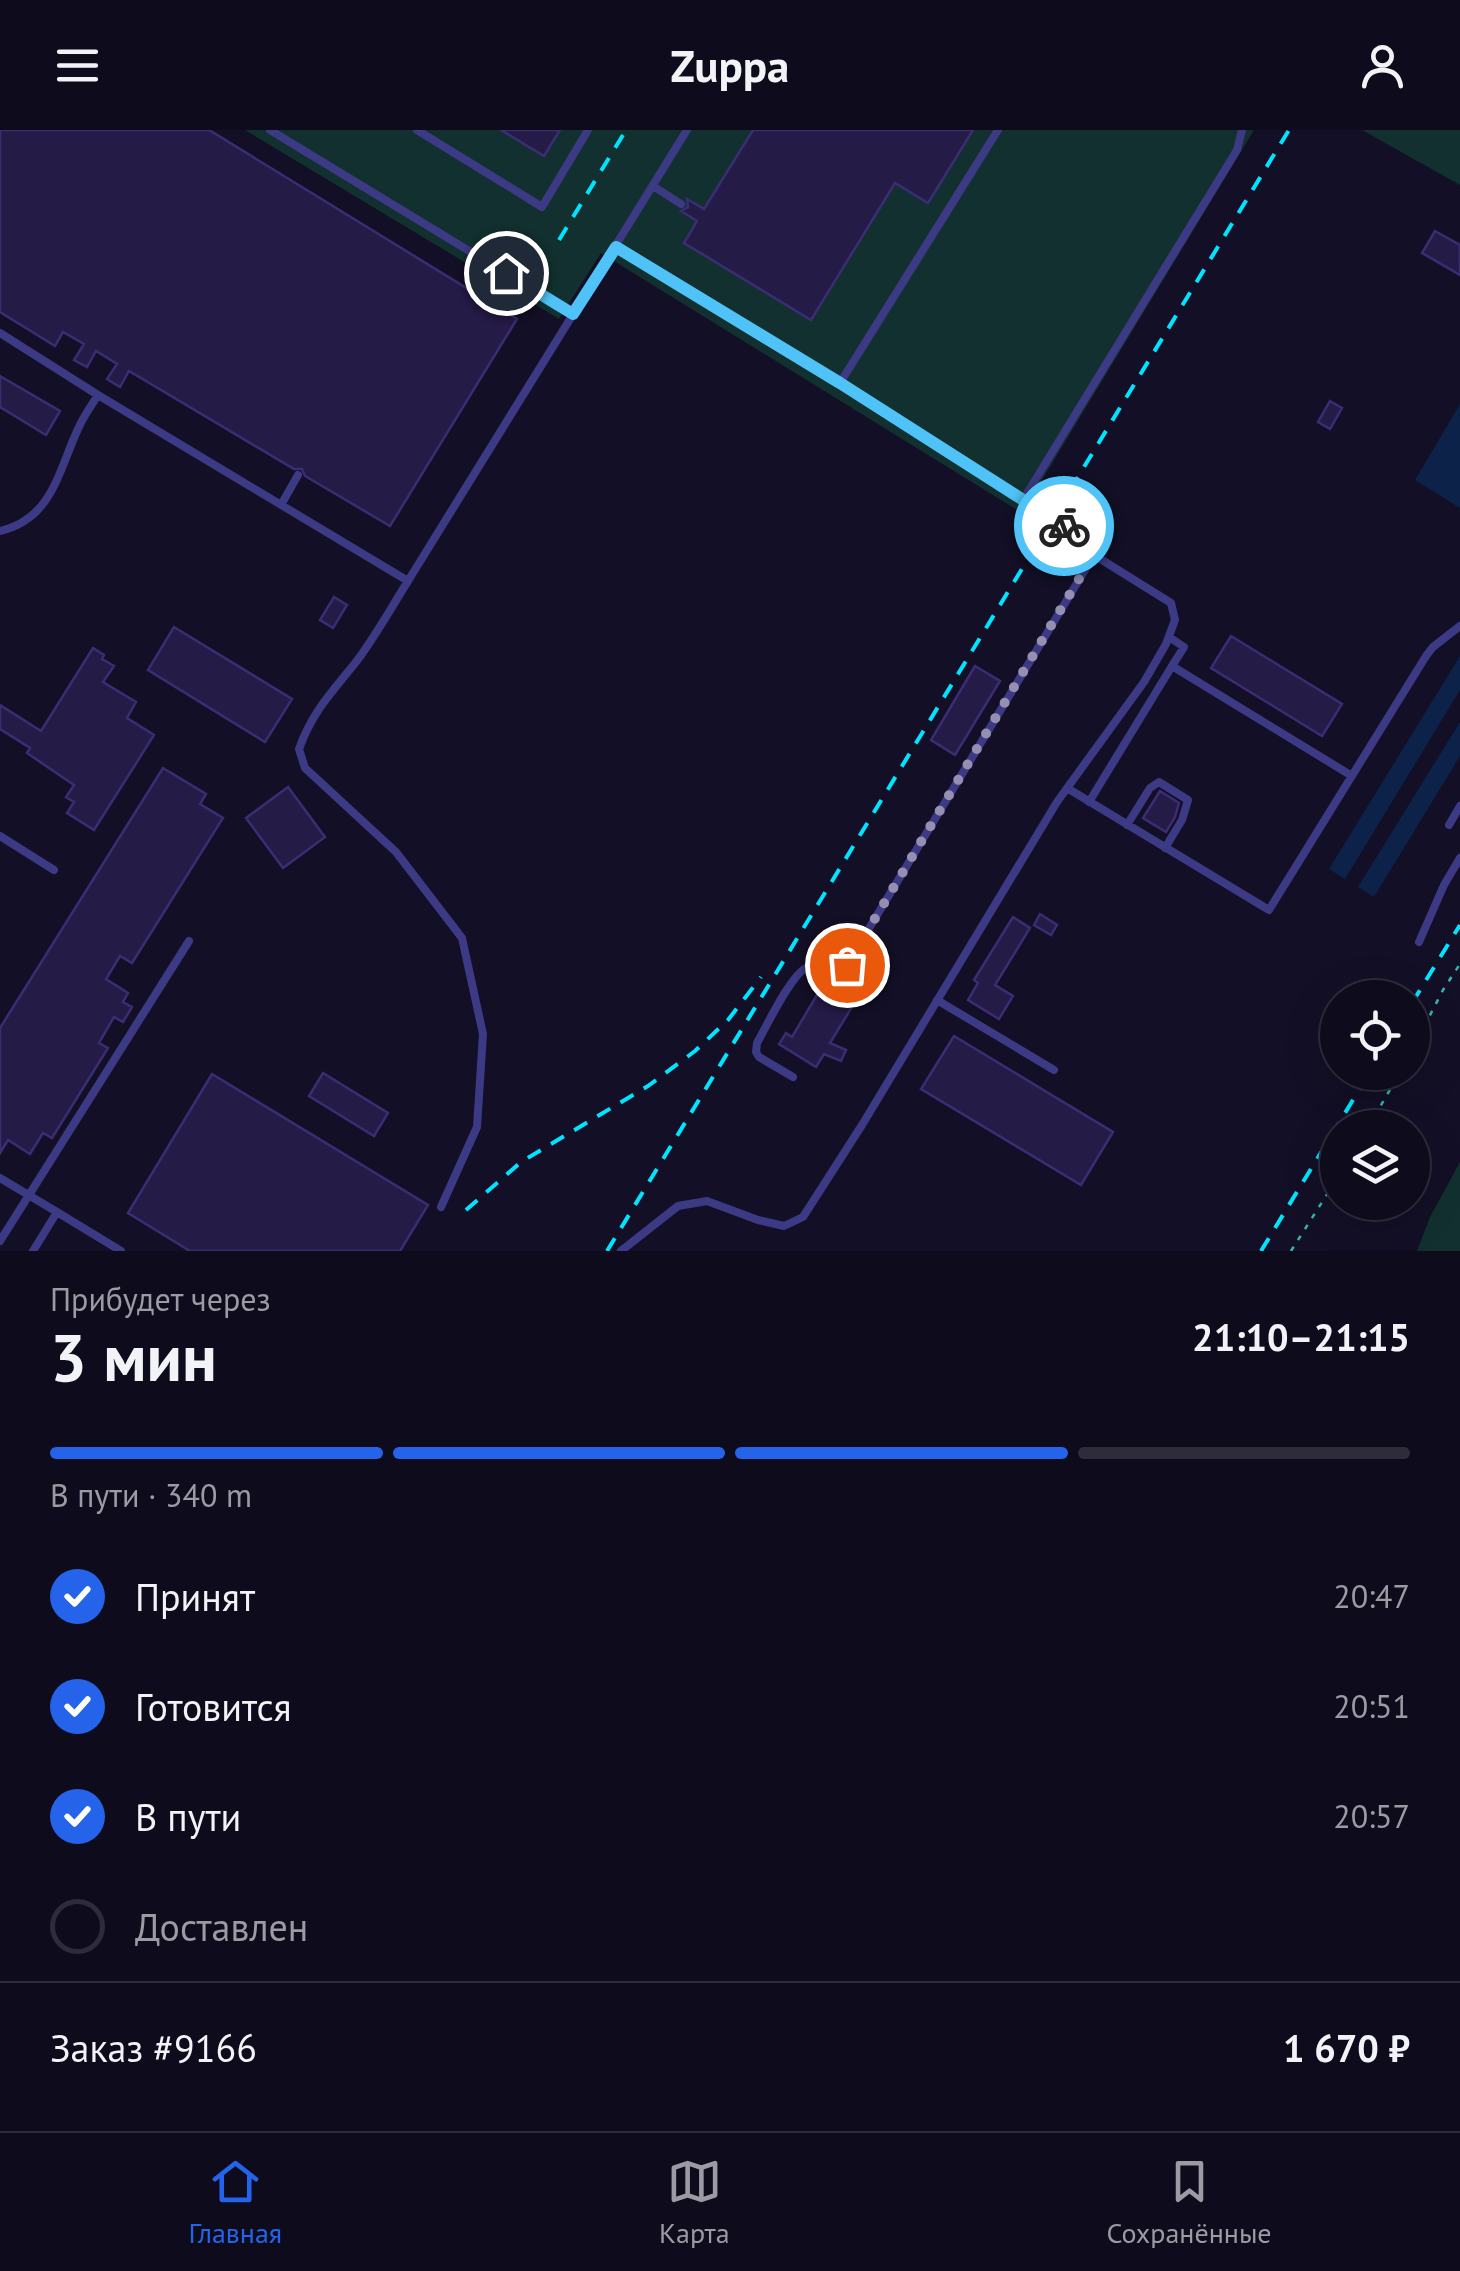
<!DOCTYPE html>
<html lang="ru">
<head>
<meta charset="utf-8">
<style>
  :root { --surface:#0e0b1c; --page:#1c1929; --text:#f1f3f6; --muted:#9b9ba3; --line:#2e2b3b; --accent:#2563eb }
  body { margin:0; font-family:"PT Sans",sans-serif; background:var(--page); color:var(--text); height:100vh; display:flex; flex-direction:column; font-size:38px; white-space:nowrap }
  * { box-sizing:border-box; margin:0 }
  p { font-size:32px; color:var(--muted) }
  .icon { flex:none; width:55px; height:55px; fill:none; stroke:currentColor; stroke-width:2; stroke-linecap:round; stroke-linejoin:round }
  .map { position:relative; height:1121px; overflow:hidden }
  .panel { display:flex; flex-direction:column; background:var(--surface); flex:1 }
  .panel>* { flex:none }
  .controls { position:absolute; left:1320px; top:850px; display:grid; gap:20px }
  .controls a { display:grid; place-items:center; width:110px; height:110px; border-radius:50%; background:var(--surface); box-shadow:0 10px 40px #0002,0 0 0 2px var(--line); font-size:50px }
  .pin { position:absolute; display:grid; place-items:center; width:85px; height:85px; color:#fff; margin:-42px; border:5px solid #fff; border-radius:50%; box-shadow:0 2px 10px #0007 }
  .courier { position:absolute; display:grid; place-items:center; width:100px; height:100px; margin:-50px; border:8px solid #4fc3f7; border-radius:50%; background:#fff; color:#222; box-shadow:0 2px 12px #0007 }
  .summary em { font-style:normal; font-weight:800 }
  .summary div { display:flex; flex-direction:column-reverse }
  .summary { display:flex; align-items:center; justify-content:space-between; height:170px; padding:0 50px }
  h1 { font-size:65px; font-weight:800; line-height:75px }
  .bar { display:grid; grid-template-columns:repeat(4,1fr); gap:15px 10px; align-content:center; height:120px; padding:0 50px }
  .bar i { height:12px; border-radius:8px; background:var(--line) }
  .bar .on { background:var(--accent) }
  .bar p { grid-column:span 4 }
  .line { display:flex; align-items:center; gap:25px; padding:0 50px; border-top:2px solid var(--line) }
  .line div { flex:1 }
  ol { padding:0 50px; list-style:none }
  li { display:flex; align-items:center; gap:30px; height:110px }
  li p { margin-inline-start:auto }
  li .icon { padding:10px; border-radius:50%; background:var(--accent); color:#fff; stroke-width:4 }
  li:last-child { color:var(--muted) }
  li i { width:55px; height:55px; border:5px solid var(--line); border-radius:50% }
  header { display:flex; justify-content:space-between; align-items:center; height:130px; padding:0 50px; background:var(--surface); font-size:45px; font-weight:800 }
  .tab-bar { display:flex; justify-content:space-around; align-items:center; height:140px; border-top:2px solid var(--line); background:var(--surface); font-size:28px; color:var(--muted) }
  .tab-bar a { display:grid; justify-items:center; gap:5px }
  .tab-bar .on { color:var(--accent) }
  .map>svg:first-child { display:block }
  .green { fill:#12302f }
  .water { fill:#0c2248 }
  .building { fill:#241b47; stroke:#3b2d73; stroke-width:2.5 }
  .lines { fill:none; stroke-linecap:round; stroke-linejoin:round }
  .path { stroke:#2fb8b0; stroke-width:2.5; stroke-dasharray:5 8; stroke-linecap:butt }
  .lane { stroke:#3d3a85; stroke-width:8 }
  .rail { stroke:#00e5ff; stroke-width:4; stroke-dasharray:15 12; stroke-linecap:butt }
  .done { stroke:#948fb3; stroke-width:10; stroke-dasharray:0 18 }
  .route { stroke:#4fc3f7; stroke-width:12 }
</style>
</head>
<body>
<header><svg class="icon" aria-label="menu" viewBox="0 0 24 24"><path d="M4 6h16M4 12h16M4 18h16"/></svg>Zuppa<svg class="icon" aria-label="person" viewBox="0 0 24 24"><circle cx="12" cy="8" r="4"/><path d="M4 21q1-7 8-7t8 7"/></svg></header>
<div class="map">
<svg width="1460" height="1121" viewBox="0 0 1460 1121">
  <rect width="100%" height="100%" fill="#130f26"/>
  <path class="green" d="M245,0H1254L1022,383L601,123L559,189Z
    M1362,0H1460V55Z
    M1460,1032V1121H1417L1430,1087Z"/>
  <path class="water" d="M1460,274V378L1415,350Z
    M1460,526V560L1345,749L1329,739Z
    M1460,592V626L1374,767L1358,757Z"/>
  <path class="building" d="M0,0H209L517,189L390,396L305,346L302,339H294L129,241L120,257L107,249L117,234L96,221L87,237L74,230L84,214L63,202L55,216L0,182Z
    M501,0H560L544,26Z
    M753,0H973L928,73L895,53L811,190L684,113L697,91L681,81L688,77L687,69L704,79Z
    M1435,101L1460,115V145L1422,123Z
    M0,246L60,281L46,305L0,277Z
    M1330,271L1342,278L1330,299L1318,292Z
    M334,467L347,475L333,498L320,490Z
    M174,497L292,569L265,612L148,540Z
    M1231,506L1342,574L1322,606L1211,538Z
    M93,518L104,525L102,529L114,536L103,552L136,572L127,588L154,605L94,700L67,683L74,672L66,667L74,655L27,623L30,618L0,599V575L41,601Z
    M975,536L1000,551L955,625L931,610Z
    M163,638L206,664L200,674L223,688L132,833L120,826L106,849L128,863L123,872L132,877L123,892L114,887L99,913L108,918L52,1008L43,1003L30,1024L8,1010L0,1023V898Z
    M288,657L325,707L283,738L246,688Z
    M1160,661L1179,673L1175,687L1166,702L1143,688Z
    M1040,784L1057,795L1051,805L1034,795Z
    M1013,787L1030,798L995,855L1013,866L999,889L968,870L978,853L974,850Z
    M824,853L855,872L830,913L846,920L841,931L824,924L816,937L779,914L786,903L792,907Z
    M954,906L1113,1002L1081,1055L921,959Z
    M323,943L388,983L374,1006L309,966Z
    M212,944L428,1075L400,1121H190L128,1083Z"/>
  <g class="lines">
    <path class="path" d="M1412,920L1443,860L1460,834
      M1368,998L1400,942
      M1291,1121L1338,1047"/>
    <path class="lane" d="M270,0L573,184
      M417,0L542,77L588,0
      M653,56L681,74
      M616,117L840,253L1067,398L1094,425L1171,473L1175,490L1166,514L1144,552L1057,672L862,995L803,1087L784,1096L758,1090L707,1071L678,1076L621,1121
      M0,203L98,265L408,451L687,0
      M840,253L998,0
      M1023,370L1237,20L1242,0
      M281,375L298,345
      M0,401C52,389 58,342 78,299C83,287 91,276 98,265
      M408,451C391,478 375,507 356,532C332,562 312,582 299,619L305,638L396,722L462,808L483,904L477,997L441,1077
      M1169,507L1184,517L1172,536
      M1067,658L1269,780L1426,526L1433,517L1460,496
      M1089,672L1172,536L1352,646
      M1127,695L1150,658L1159,652L1188,670L1182,690L1165,718
      M1449,695L1460,676
      M0,706L54,740
      M1419,812L1444,755L1460,728
      M937,870L1054,940
      M793,947L759,927L756,922L757,913C766,897 791,845 806,838C817,833 835,836 847,835L1094,425
      M0,1048L57,1082L33,1121
      M57,1082L121,1121
      M0,1111L189,811"/>
    <path class="rail" d="M559,110L626,0
      M1412,873L1460,795
      M466,1080L521,1032L648,956L695,921L728,890L761,847
      M607,1121L1289,0
      M1261,1121L1370,942"/>
  </g>
  <g class="lines">
    <path class="done" d="M847,835L1094,424L1064,396"/>
    <path class="route" d="M506,143L573,184L616,117L840,253L1064,396"/>
  </g>
</svg>
<div class="controls">
<a><svg class="icon" aria-label="locate" viewBox="0 0 24 24"><circle cx="12" cy="12" r="6"/><path d="M12 2v4M12 18v4M2 12h4M18 12h4"/></svg></a>
<a><svg class="icon" aria-label="layers" viewBox="0 0 24 24"><path d="M12 4l9 5-9 5-9-5zM3 14l9 5 9-5"/></svg></a>
</div>
<div class="pin" style="left:847px;top:835px;background:#ea580c"><svg class="icon" aria-label="bag" viewBox="0 0 24 24"><path d="M5 8h14l-1 12H6zM9 8a3 3 0 0 1 6 0"/></svg></div>
<div class="pin" style="left:506px;top:143px;background:#1f2937"><svg class="icon" aria-label="home" viewBox="0 0 24 24"><path d="M3 11l9-7 9 7M6 9v11h12V9"/></svg></div>
<div class="courier" style="left:1064px;top:396px"><svg class="icon" aria-label="bike" viewBox="0 0 24 24"><circle cx="6" cy="16" r="4"/><circle cx="18" cy="16" r="4"/><path d="M6 16l4-8h5l3 8M10 8l3 8H6M13 5h3"/></svg></div>
</div>
<section class="panel">
<div class="summary"><div><h1>3 мин</h1><p>Прибудет через</p></div><em>21:10–21:15</em></div>
<div class="bar"><i class="on"></i><i class="on"></i><i class="on"></i><i></i><p>В пути · 340 m</p></div>
<ol>
<li><svg class="icon" aria-label="check" viewBox="0 0 24 24"><path d="M5 12l5 5 9-10"/></svg>Принят<p>20:47</p></li>
<li><svg class="icon" aria-label="check" viewBox="0 0 24 24"><path d="M5 12l5 5 9-10"/></svg>Готовится<p>20:51</p></li>
<li><svg class="icon" aria-label="check" viewBox="0 0 24 24"><path d="M5 12l5 5 9-10"/></svg>В пути<p>20:57</p></li>
<li><i></i>Доставлен</li>
</ol>
<div class="line" style="height:130px"><div>Заказ #9166</div><b>1 670 ₽</b></div>
</section>
<nav class="tab-bar">
<a class="on"><svg class="icon" aria-label="home" viewBox="0 0 24 24"><path d="M3 11l9-7 9 7M6 9v11h12V9"/></svg>Главная</a>
<a><svg class="icon" aria-label="map" viewBox="0 0 24 24"><path d="M3 6l6-2 6 2 6-2v14l-6 2-6-2-6 2zM9 4v14M15 6v14"/></svg>Карта</a>
<a><svg class="icon" aria-label="saved" viewBox="0 0 24 24"><path d="M7 4h10v16l-5-4-5 4z"/></svg>Сохранённые</a>
</nav>
</body>
</html>
